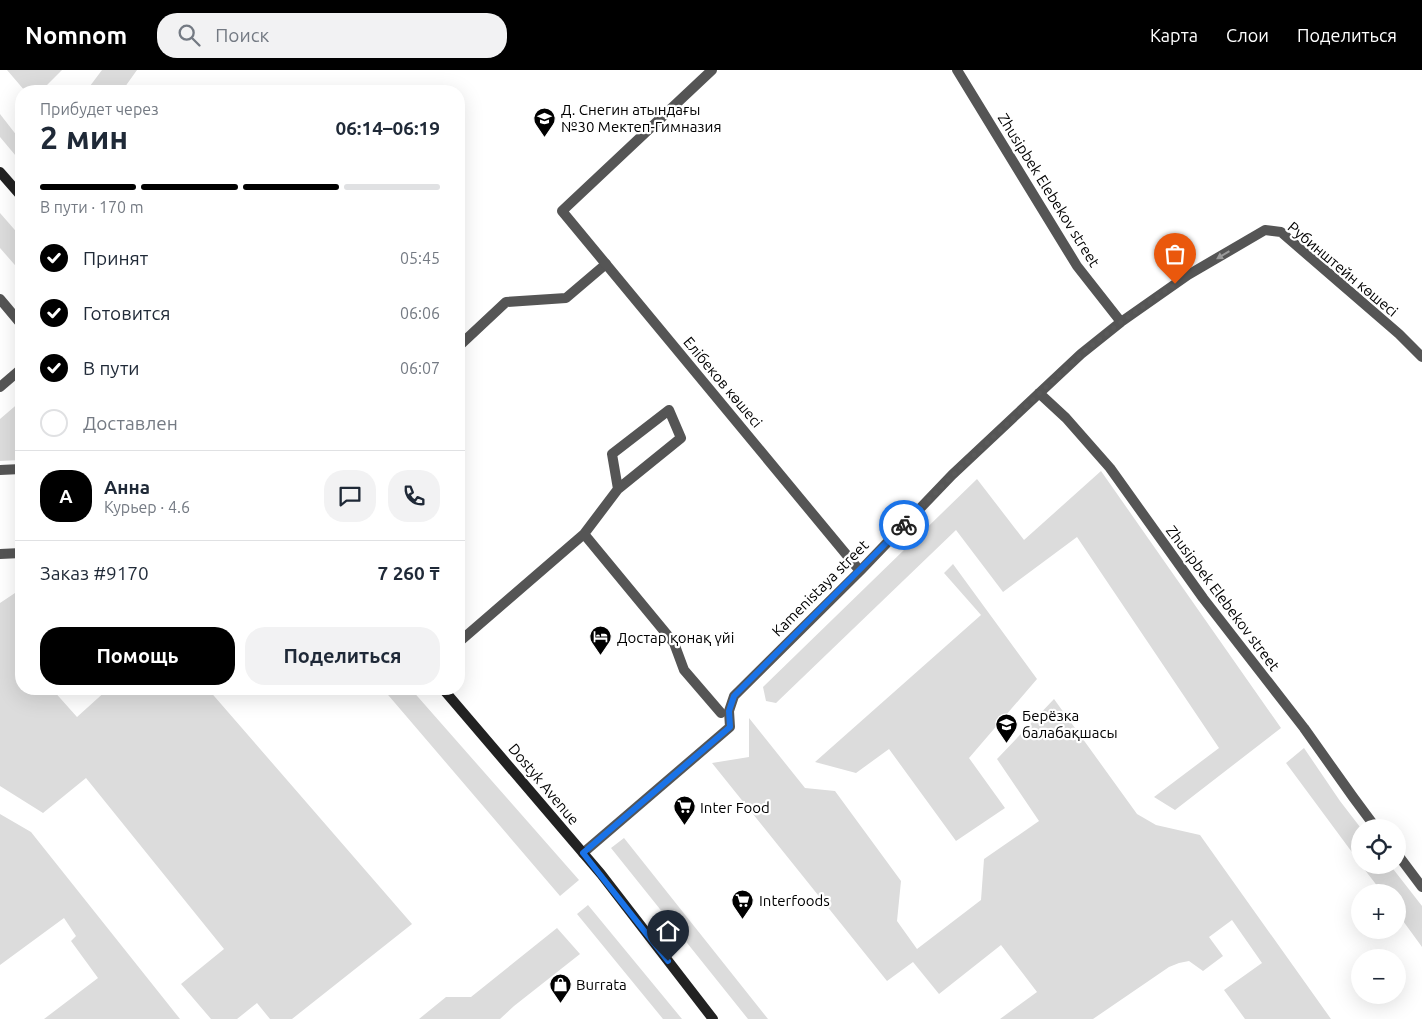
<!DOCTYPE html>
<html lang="ru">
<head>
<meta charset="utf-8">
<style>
  :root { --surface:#fff; --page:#f2f2f3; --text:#1f2937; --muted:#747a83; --line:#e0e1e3; --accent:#000 }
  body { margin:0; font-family:Ubuntu,sans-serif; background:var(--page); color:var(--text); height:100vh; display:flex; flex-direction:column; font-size:19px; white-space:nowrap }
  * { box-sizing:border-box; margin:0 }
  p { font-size:16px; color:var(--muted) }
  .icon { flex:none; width:28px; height:28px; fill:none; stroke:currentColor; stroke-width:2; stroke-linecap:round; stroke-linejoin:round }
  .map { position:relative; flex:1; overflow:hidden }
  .panel { position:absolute; left:15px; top:15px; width:450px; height:610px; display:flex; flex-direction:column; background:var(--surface); border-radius:20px; box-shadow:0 5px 20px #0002 }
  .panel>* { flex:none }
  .tools { position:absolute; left:1351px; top:749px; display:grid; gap:10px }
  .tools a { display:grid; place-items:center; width:55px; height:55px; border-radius:50%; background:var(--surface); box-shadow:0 5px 20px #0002; font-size:25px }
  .pin { position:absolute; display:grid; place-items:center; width:42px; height:42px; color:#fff; margin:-51px -21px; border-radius:50% 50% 50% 0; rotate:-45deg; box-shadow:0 0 5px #0007 }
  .pin .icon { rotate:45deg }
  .courier { position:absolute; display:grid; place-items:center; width:50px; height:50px; margin:-25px; border:4px solid #1a73e8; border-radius:50%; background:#fff; color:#222; box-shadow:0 1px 6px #0007 }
  .summary em { font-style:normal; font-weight:600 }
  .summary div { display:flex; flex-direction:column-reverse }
  .summary { display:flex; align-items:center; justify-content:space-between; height:85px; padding:0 25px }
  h1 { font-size:32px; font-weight:600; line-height:38px }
  .bar { display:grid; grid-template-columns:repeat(4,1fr); gap:8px 5px; align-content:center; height:60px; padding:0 25px }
  .bar i { height:6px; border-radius:4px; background:var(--line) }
  .bar .active { background:var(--accent) }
  .bar p { grid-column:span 4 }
  .line { display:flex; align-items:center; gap:12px; padding:0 25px; border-top:1px solid var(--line) }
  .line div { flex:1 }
  .round { display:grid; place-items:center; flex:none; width:52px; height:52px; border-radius:20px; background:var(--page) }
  ol { padding:0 25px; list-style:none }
  li { display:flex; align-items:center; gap:15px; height:55px }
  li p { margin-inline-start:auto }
  li .icon { padding:5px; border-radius:50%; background:var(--accent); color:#fff; stroke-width:4 }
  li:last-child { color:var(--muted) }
  li i { width:28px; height:28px; border:2px solid var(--line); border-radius:50% }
  .button { display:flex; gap:10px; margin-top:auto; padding:10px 25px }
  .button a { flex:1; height:58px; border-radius:20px; background:var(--accent); color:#fff; font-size:20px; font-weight:600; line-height:58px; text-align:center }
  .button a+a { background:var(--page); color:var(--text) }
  header { display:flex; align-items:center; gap:30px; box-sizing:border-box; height:70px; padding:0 25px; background:var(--accent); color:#fff }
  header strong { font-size:24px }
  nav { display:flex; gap:28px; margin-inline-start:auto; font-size:18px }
  .search { width:350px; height:45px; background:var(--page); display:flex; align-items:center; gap:12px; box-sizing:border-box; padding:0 18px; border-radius:20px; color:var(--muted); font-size:19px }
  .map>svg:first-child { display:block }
  .green { fill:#dcdcdc }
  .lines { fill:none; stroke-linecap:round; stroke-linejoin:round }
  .lane { stroke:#555; stroke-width:10 }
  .street { stroke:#555; stroke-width:10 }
  .secondary { stroke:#222; stroke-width:10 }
  .oneway { fill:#999 }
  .done { stroke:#595959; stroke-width:5; stroke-dasharray:0 9 }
  .route { stroke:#1a73e8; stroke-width:6 }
  .labels { text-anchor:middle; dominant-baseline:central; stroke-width:4.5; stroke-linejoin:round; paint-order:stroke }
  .poi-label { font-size:15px; fill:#000; stroke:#fff; text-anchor:start }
  .street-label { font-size:15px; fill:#000; stroke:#fff }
</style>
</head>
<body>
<header>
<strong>Nomnom</strong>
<div class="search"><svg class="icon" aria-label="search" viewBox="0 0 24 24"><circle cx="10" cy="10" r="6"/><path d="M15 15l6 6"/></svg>Поиск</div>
<nav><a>Карта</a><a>Слои</a><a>Поделиться</a></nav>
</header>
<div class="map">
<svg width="1422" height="949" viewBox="0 0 1422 949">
  <rect width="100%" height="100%" fill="#fff"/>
  <path class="green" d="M7,0H62L41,21H25Z
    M102,0H137L122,21H88L87,20Z
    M0,44L21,71V92L0,67Z
    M0,143L21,167V202L0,178Z
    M21,331V390L0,391V349Z
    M1101,401L1281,658L1175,740L1154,727L1219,678L1077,467L1003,522L956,460L776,633L766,631L763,617L977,409L1024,470Z
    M953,494L1037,609L969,688L1005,738L956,771L889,679L856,703L815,692L981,545L944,503Z
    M21,519V619H52L77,647L108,619H208L412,854L292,949H270L257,933L237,949H211L181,914L224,879L86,708L43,743L0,716V533Z
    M383,619H411L579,810L560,826Z
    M1054,629L1137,744L1156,755L1200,765L1331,949H1245L1224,920L1262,893L1232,850L1209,867L1223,886L1203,901L1189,891L1179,893L1169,897L1093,949H1000L1037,922L1001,875L939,924L913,892L887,911L712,693L749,687V648L805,718L835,721L901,811L897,851L917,879L981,830L984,789L1039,751L997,689Z
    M1304,678L1340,731L1360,757V793L1286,693Z
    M0,744L31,762L180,949H44L98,908L71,871L76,866L64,848L0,895Z
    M624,768L768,949H748L611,778Z
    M1361,795H1390L1422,836V877L1398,844V822H1382Z
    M588,835L682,949H663L577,844Z
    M557,858L580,884L514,936L500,949H419L446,927H471Z"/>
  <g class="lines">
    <path class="lane" d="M0,229L21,254
      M459,276L506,232L566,228L606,194
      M0,317L21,299
      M0,400L21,399
      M584,464L674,573L684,600L721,643
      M0,484L21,483
      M459,572L584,464L618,419L612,384L669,340L681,368L618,419"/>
    <path class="street" d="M712,0L562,141L860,501
      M957,0L1077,196L1121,252
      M1039,323L1066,348L1110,398L1203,528L1304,658L1353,727L1376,758
      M583,783L730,657L729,641L734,626L860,501L952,405L1081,284L1121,252L1188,205L1265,160L1281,162L1399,264L1422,287
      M1398,785L1422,817"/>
    <path class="secondary" d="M0,102L21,126
      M443,619L601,804L713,949"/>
  </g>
  <defs><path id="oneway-solid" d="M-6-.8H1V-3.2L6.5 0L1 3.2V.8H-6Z" transform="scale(1.25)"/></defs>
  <use class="oneway" href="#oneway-solid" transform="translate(1223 185) rotate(149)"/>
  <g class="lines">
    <path class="done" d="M904,455L952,406L1081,284L1121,252L1175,214"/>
    <path class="route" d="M668,891L583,783L730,657L729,641L734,626L904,455"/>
  </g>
  <defs>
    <symbol id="school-pin" viewBox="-11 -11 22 30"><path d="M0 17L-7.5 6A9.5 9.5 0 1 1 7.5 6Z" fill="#000" stroke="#fff"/><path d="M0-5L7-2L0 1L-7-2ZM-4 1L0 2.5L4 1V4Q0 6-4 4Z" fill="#fff"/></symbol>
    <symbol id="hotel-pin" viewBox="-11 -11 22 30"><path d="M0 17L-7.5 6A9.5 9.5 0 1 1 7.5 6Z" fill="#000" stroke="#fff"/><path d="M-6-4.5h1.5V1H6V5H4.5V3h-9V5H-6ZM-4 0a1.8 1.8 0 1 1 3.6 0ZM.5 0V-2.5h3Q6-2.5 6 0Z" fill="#fff"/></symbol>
    <symbol id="supermarket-pin" viewBox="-11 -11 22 30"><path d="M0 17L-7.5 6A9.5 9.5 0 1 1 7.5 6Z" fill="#000" stroke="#fff"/><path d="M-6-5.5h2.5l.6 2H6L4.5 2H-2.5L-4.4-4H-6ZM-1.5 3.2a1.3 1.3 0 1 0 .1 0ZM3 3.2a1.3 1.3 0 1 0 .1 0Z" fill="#fff"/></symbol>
    <symbol id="shop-pin" viewBox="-11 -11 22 30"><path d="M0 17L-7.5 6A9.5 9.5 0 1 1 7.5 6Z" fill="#000" stroke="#fff"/><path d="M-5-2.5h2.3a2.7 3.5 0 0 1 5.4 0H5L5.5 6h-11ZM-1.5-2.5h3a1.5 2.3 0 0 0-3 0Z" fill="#fff"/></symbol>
  </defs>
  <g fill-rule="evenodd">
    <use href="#school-pin" x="532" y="36" width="25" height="34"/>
    <use href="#hotel-pin" x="588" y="554" width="25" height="34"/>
    <use href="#school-pin" x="994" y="642" width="25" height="34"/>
    <use href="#supermarket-pin" x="672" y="724" width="25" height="34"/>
    <use href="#supermarket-pin" x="730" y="818" width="25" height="34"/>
    <use href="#shop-pin" x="548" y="902" width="25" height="34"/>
  </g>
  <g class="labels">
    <g class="poi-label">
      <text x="561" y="39">Д. Снегин атындағы<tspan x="561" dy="17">№30 Мектеп-Гимназия</tspan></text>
      <text x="617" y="567">Достар қонақ үйі</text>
      <text x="1022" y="645">Берёзка<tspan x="1022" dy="17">балабақшасы</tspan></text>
      <text x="700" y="737">Inter Food</text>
      <text x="759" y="830">Interfoods</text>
      <text x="576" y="914">Burrata</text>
    </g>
    <g class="street-label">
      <text transform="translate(1049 120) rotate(58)">Zhusipbek Elebekov street</text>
      <text transform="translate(1343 199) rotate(40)">Рубинштейн көшесі</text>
      <text transform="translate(723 312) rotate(50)">Елібеков көшесі</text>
      <text transform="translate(820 518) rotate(-45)">Kamenistaya street</text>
      <text transform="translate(1223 528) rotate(53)">Zhusipbek Elebekov street</text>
      <text transform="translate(544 714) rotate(50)">Dostyk Avenue</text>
    </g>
  </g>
</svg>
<div class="tools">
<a><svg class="icon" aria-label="locate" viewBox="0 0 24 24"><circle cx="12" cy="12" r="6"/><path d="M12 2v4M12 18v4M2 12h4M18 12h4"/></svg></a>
<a>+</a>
<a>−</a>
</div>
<div class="pin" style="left:1175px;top:214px;background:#ea580c"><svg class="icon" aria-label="bag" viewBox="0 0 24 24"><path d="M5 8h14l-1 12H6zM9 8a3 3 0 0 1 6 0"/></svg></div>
<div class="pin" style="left:668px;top:891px;background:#1f2937"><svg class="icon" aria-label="home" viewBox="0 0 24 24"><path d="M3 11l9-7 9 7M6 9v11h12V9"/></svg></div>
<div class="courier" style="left:904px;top:455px"><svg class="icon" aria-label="bike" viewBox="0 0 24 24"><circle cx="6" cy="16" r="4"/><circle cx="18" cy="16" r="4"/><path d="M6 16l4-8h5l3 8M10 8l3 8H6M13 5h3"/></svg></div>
<section class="panel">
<div class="summary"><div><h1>2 мин</h1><p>Прибудет через</p></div><em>06:14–06:19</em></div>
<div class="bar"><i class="active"></i><i class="active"></i><i class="active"></i><i></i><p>В пути · 170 m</p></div>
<ol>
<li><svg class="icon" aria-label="check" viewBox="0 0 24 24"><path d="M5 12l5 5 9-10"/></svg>Принят<p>05:45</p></li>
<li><svg class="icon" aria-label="check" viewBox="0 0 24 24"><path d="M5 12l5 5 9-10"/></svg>Готовится<p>06:06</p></li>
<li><svg class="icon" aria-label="check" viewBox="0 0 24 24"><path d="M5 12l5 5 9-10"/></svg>В пути<p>06:07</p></li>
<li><i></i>Доставлен</li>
</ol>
<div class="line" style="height:90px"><b class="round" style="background:var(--accent);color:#fff">А</b><div><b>Анна</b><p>Курьер · 4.6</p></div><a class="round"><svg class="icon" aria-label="chat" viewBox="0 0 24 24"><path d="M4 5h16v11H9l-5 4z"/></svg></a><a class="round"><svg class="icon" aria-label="phone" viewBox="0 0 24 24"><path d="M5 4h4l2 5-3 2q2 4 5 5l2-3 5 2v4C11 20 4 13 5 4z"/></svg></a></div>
<div class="line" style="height:65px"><div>Заказ #9170</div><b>7 260 ₸</b></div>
<div class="button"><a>Помощь</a><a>Поделиться</a></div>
</section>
</div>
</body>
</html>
